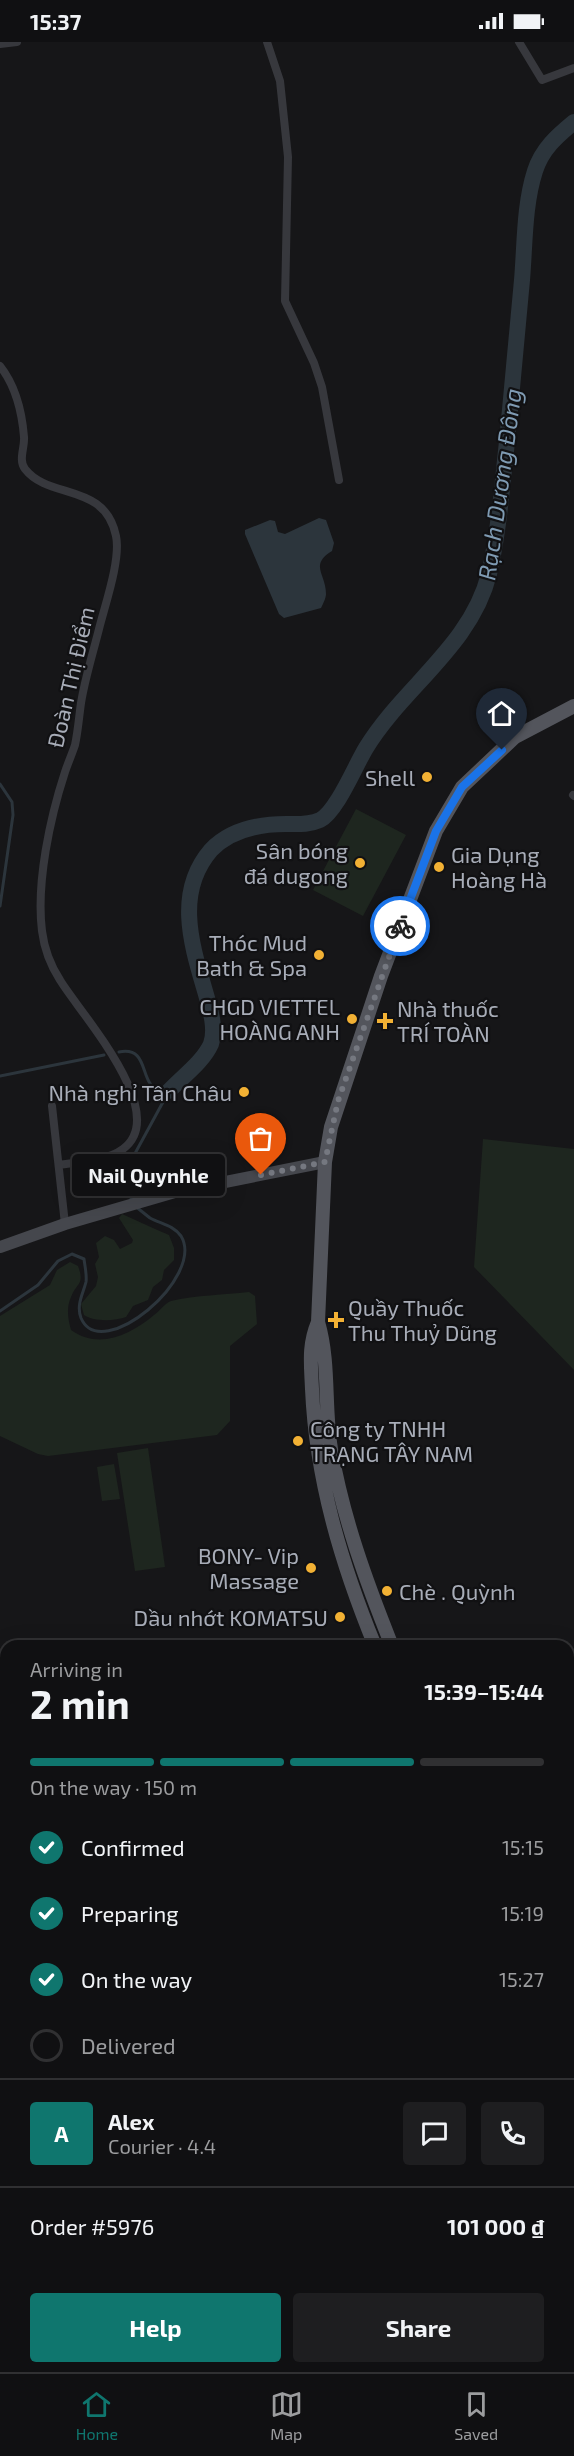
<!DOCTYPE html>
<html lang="en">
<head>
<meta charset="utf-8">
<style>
  :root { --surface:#101012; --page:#1e1e20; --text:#f1f3f6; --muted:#9c9d9f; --line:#303032; --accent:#0f766e }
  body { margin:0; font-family:"Exo 2",sans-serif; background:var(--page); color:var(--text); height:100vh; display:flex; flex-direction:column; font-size:22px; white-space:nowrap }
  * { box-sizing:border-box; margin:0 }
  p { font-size:20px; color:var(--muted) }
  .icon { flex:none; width:33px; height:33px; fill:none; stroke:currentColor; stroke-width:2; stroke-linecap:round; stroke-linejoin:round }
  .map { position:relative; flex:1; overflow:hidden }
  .details { position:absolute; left:0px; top:1598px; width:574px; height:734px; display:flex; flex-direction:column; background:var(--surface); border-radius:18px 18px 0 0; box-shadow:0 6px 24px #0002,0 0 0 2px var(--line) }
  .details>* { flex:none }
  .pin { position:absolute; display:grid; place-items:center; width:51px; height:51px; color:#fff; margin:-62px -26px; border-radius:50% 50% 50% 0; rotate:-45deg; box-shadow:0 0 6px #0007 }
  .pin .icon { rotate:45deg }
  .courier { position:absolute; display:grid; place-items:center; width:60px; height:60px; margin:-30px; border:4px solid #1a73e8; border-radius:50%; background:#fff; color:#222; box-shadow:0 2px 8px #0007 }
  .bubble { position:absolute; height:42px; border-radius:6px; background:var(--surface); box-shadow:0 6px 24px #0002,0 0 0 2px var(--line); font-size:20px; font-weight:700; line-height:42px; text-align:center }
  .head em { font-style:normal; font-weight:700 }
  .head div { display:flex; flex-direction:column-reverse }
  .head { display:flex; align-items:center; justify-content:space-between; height:102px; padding:0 30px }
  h1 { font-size:39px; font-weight:700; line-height:45px }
  .bar { display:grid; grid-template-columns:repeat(4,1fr); gap:9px 6px; align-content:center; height:72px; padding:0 30px }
  .bar i { height:8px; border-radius:4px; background:var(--line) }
  .bar .current { background:var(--accent) }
  .bar p { grid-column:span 4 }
  .line { display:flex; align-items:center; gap:15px; padding:0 30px; border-top:2px solid var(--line) }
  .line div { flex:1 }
  .round { display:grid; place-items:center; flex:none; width:63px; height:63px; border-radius:6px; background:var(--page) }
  ol { padding:0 30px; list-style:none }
  li { display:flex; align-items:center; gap:18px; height:66px }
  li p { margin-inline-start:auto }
  li .icon { padding:6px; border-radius:50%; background:var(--accent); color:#fff; stroke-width:4 }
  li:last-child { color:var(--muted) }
  li i { width:33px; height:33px; border:3px solid var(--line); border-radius:50% }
  .button { display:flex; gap:12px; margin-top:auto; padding:12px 30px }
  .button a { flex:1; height:69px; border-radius:6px; background:var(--accent); color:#fff; font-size:24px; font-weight:700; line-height:69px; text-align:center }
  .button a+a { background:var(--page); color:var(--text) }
  .status { display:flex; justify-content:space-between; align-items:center; height:42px; padding:0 30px; background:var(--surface); direction:ltr }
  .status svg { height:16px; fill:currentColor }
  .tabs { display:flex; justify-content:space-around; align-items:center; height:84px; border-top:2px solid var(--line); background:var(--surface); font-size:16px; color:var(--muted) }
  .tabs a { display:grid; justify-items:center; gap:3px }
  .tabs .current { color:var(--accent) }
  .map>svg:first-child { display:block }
  .green { fill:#1e261f }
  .water { fill:#2c353c }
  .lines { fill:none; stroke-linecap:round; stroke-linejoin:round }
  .stream { stroke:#2c353c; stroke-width:3 }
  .river { stroke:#2c353c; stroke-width:16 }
  .street { stroke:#37383d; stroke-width:8 }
  .secondary { stroke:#45474d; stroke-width:12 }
  .primary { stroke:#53555c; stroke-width:14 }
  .done { stroke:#757880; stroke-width:6; stroke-dasharray:0 10.8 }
  .route { stroke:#1a73e8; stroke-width:8 }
  .poi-dot { fill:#f2b134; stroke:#111113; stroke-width:2 }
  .labels { text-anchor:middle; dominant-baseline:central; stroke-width:4.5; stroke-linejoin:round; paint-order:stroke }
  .street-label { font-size:22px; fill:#a8adb8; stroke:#111113 }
  .poi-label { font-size:22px; fill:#a8adb8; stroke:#111113; text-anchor:end }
  .water-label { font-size:24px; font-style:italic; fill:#7f9bb3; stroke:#111113 }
</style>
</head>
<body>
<div class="status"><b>15:37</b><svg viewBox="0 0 49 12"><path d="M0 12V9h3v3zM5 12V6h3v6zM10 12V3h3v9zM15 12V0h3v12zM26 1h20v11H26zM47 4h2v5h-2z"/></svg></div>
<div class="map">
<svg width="574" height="2330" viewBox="0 0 574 2330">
  <rect width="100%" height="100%" fill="#161618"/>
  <path class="green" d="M356,767L406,793L363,874L313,848Z
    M483,1097L574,1107V1328L474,1225Z
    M122,1172C138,1179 152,1186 169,1193L174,1206V1218L164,1228L162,1238L153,1245L148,1258L133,1264L126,1275C115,1279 94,1280 84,1273L81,1262L96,1244L98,1235L95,1222L99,1215L96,1201L105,1194L114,1198L120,1207L132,1201L133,1198L119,1176Z
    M70,1220L78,1224C85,1243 77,1240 71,1255C66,1266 68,1277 71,1288C99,1308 130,1293 154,1273C160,1269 165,1261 171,1259C196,1253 224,1253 249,1250L255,1254L257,1282L230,1304V1379L217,1393L48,1414L38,1412L0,1394V1274L50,1243L57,1228Z
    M148,1406L165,1525L135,1529L117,1411Z
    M114,1422L120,1457L102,1459L97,1425Z
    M6,1651V2325H261L262,2330H0V1657Z
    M568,2124L574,2131V2290L568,2288Z"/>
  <path class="water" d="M319,476L326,478L334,501L332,509C309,523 326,532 326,552C326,556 323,562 321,566L284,576L279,572L245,492V488L270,478L275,479L278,490L285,492Z"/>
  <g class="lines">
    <path class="stream" d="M0,742L12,760L13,773L0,864
      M119,1010C155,1003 134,1053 169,1049
      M0,1034L104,1013
      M132,1158L126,1146V1128L169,1049
      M0,1269L38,1243L58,1219L72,1212L84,1217C85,1225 87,1233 86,1240C83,1252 76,1263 81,1276C101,1323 206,1235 181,1194C173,1183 161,1182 150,1176C145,1172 140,1168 135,1164"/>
    <path class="river" d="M169,1049C182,1035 203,1020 211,1002C216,988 211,970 207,956C193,907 173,852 211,808C230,788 259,782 286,782C297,782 309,783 320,778C337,769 355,724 366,706C403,645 471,604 489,532C499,489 502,444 507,400C512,346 517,292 522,238C525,203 524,163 535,129C542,107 557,94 574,80"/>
    <path class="street" d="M267,0L280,39L288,115L285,259L314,321L322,345L339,438
      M519,0L542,38L574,26
      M0,2L17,0
      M0,324C15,343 22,370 24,395C25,405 18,418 25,427C49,458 105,440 116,494C121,517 105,563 99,587C93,611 85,636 81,661C79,675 78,689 75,703C72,712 68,721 65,730C50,776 36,841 42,889C44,905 51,924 60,938C79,970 172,1071 123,1107C107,1119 78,1120 59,1123
      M573,753L574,754
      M52,1064L65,1182
      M568,1879L574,1886
      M568,2167L574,2162"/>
    <path class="secondary" d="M0,1205L65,1182L175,1150L325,1120"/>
    <path class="primary" d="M318,1280C308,1304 311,1322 312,1347C316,1437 341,1521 375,1604
      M392,1604C366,1539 343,1476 331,1407C324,1365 330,1321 318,1280L325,1120L331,1085L381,934L436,789L462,745L515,695L574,664
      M491,2330L492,2325
      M507,2330L508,2325"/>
  </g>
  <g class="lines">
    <path class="done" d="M261,1133L325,1120L338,1059L400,884"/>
    <path class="route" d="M400,884L436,789L462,745L502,708"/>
  </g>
  <g class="poi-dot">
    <circle cx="427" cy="735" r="6"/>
    <circle cx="360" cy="821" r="6"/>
    <circle cx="439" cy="825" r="6"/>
    <circle cx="319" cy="913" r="6"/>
    <circle cx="352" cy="977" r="6"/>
    <path d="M382 970h6v6h6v6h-6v6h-6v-6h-6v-6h6z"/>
    <circle cx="244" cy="1050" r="6"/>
    <path d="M333 1269h6v6h6v6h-6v6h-6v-6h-6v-6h6z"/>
    <circle cx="298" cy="1399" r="6"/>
    <circle cx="311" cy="1526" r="6"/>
    <circle cx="387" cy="1549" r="6"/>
    <circle cx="340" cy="1575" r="6"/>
  </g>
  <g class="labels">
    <g class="street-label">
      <text transform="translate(70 635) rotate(-77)">Đoàn Thị Điểm</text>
    </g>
    <g class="poi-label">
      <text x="415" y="735">Shell</text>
      <text x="348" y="808">Sân bóng<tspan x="348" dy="25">đá dugong</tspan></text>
      <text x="451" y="812" text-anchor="start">Gia Dụng<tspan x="451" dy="25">Hoàng Hà</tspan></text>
      <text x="307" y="900">Thóc Mud<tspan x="307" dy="25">Bath &amp; Spa</tspan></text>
      <text x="340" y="964">CHGD VIETTEL<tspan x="340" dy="25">HOÀNG ANH</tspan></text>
      <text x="397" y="966" text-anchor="start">Nhà thuốc<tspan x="397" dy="25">TRÍ TOÀN</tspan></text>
      <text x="232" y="1050">Nhà nghỉ Tân Châu</text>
      <text x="348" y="1265" text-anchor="start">Quầy Thuốc<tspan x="348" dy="25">Thu Thuỷ Dũng</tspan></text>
      <text x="310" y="1386" text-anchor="start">Công ty TNHH<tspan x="310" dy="25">TRẠNG TÂY NAM</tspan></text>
      <text x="299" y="1513">BONY- Vip<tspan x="299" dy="25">Massage</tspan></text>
      <text x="399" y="1549" text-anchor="start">Chè . Quỳnh</text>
      <text x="328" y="1575">Dầu nhớt KOMATSU</text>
    </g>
    <g class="water-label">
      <text transform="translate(499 442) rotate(-82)">Rạch Dương Đông</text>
    </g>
  </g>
</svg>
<div class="pin" style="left:261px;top:1133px;background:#ea580c"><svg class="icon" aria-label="bag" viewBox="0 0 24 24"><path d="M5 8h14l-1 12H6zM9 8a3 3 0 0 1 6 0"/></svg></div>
<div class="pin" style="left:502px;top:708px;background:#1f2937"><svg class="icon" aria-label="home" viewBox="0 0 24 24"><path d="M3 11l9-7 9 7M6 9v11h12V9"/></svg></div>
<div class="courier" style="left:400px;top:884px"><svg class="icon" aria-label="bike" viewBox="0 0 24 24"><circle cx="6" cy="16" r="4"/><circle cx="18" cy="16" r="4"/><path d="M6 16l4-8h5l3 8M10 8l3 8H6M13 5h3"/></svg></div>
<div class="bubble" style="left:72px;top:1112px;width:153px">Nail Quynhle</div>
<section class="details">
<div class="head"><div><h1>2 min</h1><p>Arriving in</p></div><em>15:39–15:44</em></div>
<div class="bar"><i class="current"></i><i class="current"></i><i class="current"></i><i></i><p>On the way · 150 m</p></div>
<ol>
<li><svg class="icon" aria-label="check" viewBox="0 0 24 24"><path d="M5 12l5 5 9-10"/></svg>Confirmed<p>15:15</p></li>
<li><svg class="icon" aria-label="check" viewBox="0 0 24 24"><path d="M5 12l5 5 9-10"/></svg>Preparing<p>15:19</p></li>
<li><svg class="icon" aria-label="check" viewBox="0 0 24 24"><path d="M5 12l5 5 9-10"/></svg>On the way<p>15:27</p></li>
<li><i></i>Delivered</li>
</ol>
<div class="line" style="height:108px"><b class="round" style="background:var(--accent);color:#fff">A</b><div><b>Alex</b><p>Courier · 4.4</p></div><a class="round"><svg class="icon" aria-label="chat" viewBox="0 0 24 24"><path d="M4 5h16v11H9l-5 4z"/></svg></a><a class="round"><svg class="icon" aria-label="phone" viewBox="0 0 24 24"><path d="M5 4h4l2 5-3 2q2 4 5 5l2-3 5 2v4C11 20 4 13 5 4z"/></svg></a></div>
<div class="line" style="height:78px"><div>Order #5976</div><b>101 000 ₫</b></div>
<div class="button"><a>Help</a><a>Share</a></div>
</section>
</div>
<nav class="tabs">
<a class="current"><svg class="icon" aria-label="home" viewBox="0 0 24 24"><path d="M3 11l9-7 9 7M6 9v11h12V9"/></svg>Home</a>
<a><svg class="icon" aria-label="map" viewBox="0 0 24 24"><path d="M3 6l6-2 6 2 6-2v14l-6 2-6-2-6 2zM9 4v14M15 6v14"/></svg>Map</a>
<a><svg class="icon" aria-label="saved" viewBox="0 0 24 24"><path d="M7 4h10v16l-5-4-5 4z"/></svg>Saved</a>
</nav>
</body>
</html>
